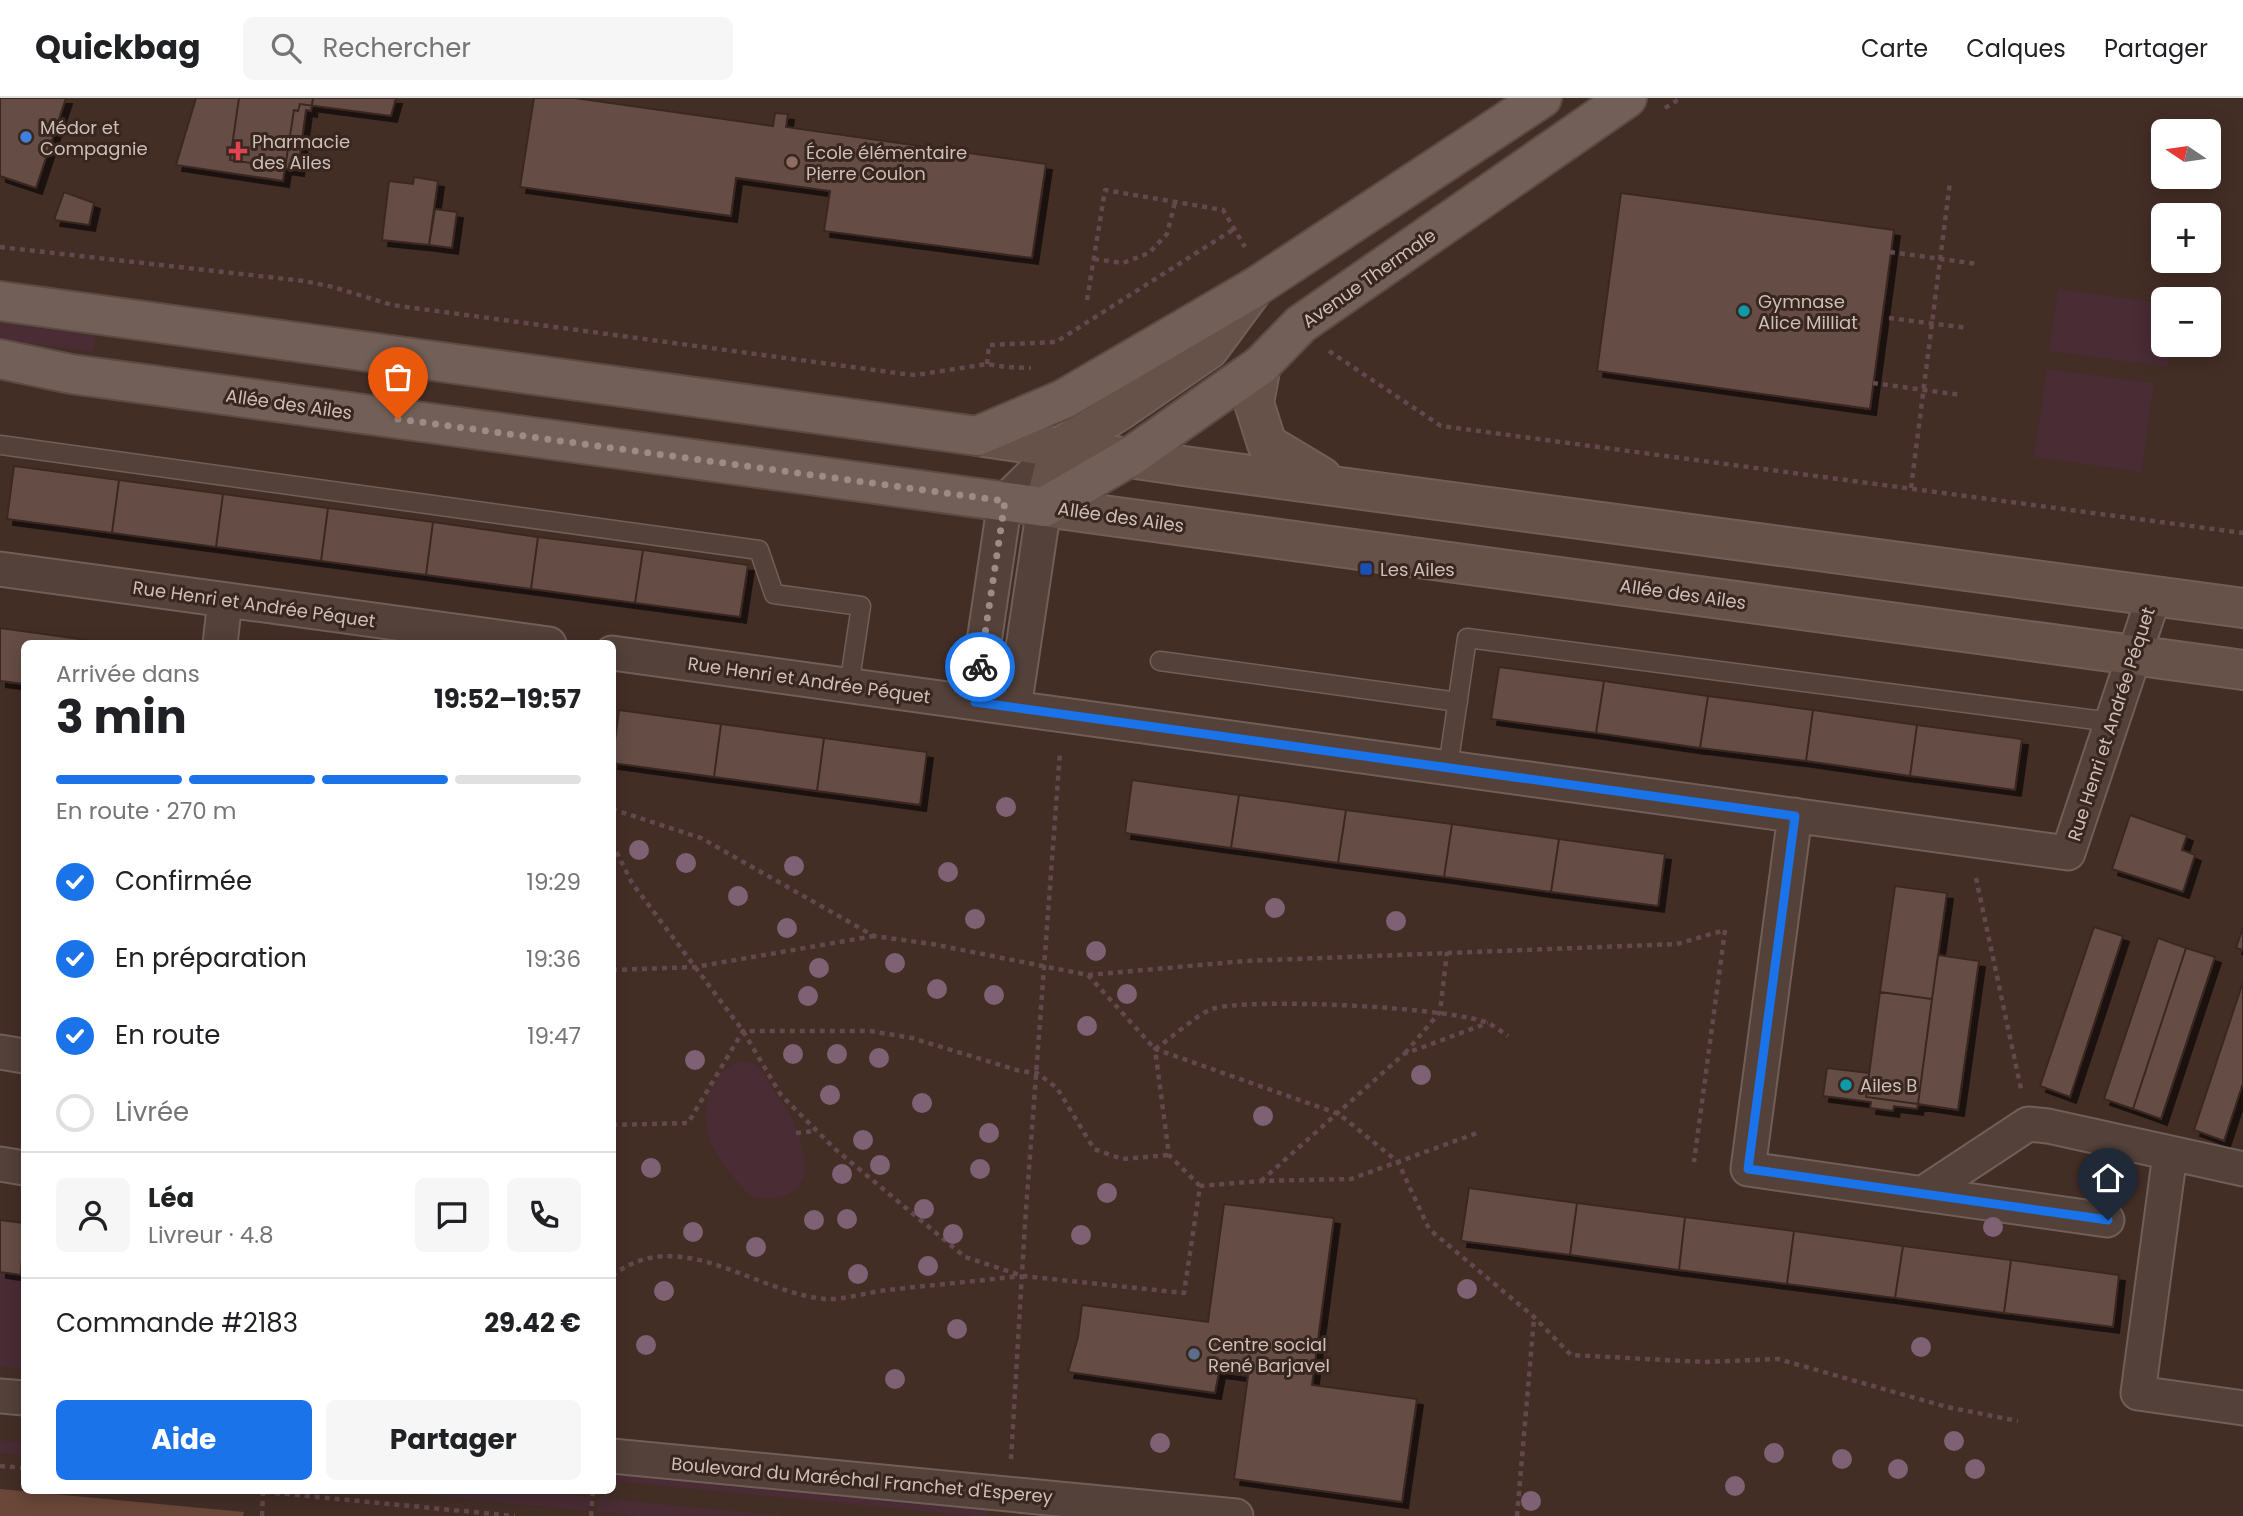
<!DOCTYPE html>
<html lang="fr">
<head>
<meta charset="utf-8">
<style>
  :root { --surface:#fff; --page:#f6f6f6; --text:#202124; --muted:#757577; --line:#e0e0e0; --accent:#1a73e8 }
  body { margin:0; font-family:Poppins,sans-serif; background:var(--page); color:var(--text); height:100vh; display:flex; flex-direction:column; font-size:26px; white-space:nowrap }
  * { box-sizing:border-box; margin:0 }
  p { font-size:23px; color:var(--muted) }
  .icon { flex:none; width:38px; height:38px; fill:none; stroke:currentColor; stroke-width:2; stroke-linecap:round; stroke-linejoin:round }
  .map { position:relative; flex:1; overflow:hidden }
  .panel { position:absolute; left:21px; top:542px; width:595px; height:854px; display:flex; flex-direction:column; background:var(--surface); border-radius:10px; box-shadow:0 4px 18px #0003 }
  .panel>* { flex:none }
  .needle { width:46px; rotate:283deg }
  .controls { position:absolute; left:2151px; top:21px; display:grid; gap:14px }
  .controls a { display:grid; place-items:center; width:70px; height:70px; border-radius:10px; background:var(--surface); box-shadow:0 4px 18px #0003; font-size:35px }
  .pin { position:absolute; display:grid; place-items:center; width:60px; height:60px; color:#fff; margin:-72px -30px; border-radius:50% 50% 50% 0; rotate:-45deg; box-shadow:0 0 7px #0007 }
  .pin .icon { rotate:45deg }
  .courier { position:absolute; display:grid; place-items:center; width:70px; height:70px; margin:-35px; border:5px solid #1a73e8; border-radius:50%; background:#fff; color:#222; box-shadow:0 2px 9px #0007 }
  .overview em { font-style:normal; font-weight:700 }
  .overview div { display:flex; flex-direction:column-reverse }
  .overview { display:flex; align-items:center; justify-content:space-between; height:119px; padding:0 35px }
  h1 { font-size:46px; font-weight:700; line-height:52px }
  .bar { display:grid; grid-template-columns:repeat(4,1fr); gap:10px 7px; align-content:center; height:84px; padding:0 35px }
  .bar i { height:9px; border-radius:5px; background:var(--line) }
  .bar .current { background:var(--accent) }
  .bar p { grid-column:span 4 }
  .line { display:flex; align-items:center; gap:18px; padding:0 35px; border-top:2px solid var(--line) }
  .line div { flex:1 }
  .round { display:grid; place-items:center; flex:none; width:74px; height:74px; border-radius:10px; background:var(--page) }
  ol { padding:0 35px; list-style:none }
  li { display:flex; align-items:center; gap:21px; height:77px }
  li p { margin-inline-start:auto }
  li .icon { padding:7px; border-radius:50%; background:var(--accent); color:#fff; stroke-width:4 }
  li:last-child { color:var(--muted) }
  li i { width:38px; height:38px; border:4px solid var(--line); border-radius:50% }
  .button { display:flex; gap:14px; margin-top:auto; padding:14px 35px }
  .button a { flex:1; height:80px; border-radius:10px; background:var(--accent); color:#fff; font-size:28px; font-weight:700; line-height:80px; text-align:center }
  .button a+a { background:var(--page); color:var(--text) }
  header { display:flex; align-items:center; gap:42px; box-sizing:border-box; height:98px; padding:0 35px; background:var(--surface); border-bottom:2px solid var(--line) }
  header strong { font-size:33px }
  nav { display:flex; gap:38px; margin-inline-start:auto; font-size:24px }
  .search { width:490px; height:63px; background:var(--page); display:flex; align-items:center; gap:18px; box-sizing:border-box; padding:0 24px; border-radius:10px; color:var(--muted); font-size:26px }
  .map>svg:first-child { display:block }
  .green { fill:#492c34 }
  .water { fill:#6a4739 }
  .building { fill:#654e45; stroke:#3a2821; stroke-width:2; filter:url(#shadow) }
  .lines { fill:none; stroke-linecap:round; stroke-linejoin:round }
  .lane-casing { stroke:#705f59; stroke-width:21 }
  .street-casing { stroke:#705f59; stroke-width:37 }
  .secondary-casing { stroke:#705f59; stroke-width:42 }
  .primary-casing { stroke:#5c4b44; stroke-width:42 }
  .path { stroke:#63484e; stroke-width:4.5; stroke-dasharray:5 5; stroke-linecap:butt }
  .lane { stroke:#53413a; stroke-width:18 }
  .street { stroke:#53413a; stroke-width:33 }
  .secondary { stroke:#665248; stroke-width:38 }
  .primary { stroke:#726058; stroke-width:38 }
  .tree { fill:#7e6172 }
  .done { stroke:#9c8c85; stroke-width:7; stroke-dasharray:0 12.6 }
  .route { stroke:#1a73e8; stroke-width:9 }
  .shop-dot { fill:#3f7fe0; stroke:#38261f; stroke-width:2.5 }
  .health-dot { fill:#e0444e; stroke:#38261f; stroke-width:2.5 }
  .education-dot { fill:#8d6e63; stroke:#38261f; stroke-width:2.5 }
  .culture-dot { fill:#0f9aa8; stroke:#38261f; stroke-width:2.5 }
  .transit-dot { fill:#1a4fb4; stroke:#38261f; stroke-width:2.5 }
  .service-dot { fill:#5c6f8a; stroke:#38261f; stroke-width:2.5 }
  .labels { text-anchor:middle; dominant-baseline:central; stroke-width:6; stroke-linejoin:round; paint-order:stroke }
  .poi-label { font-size:18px; fill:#ccbeb8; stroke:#38261f; text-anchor:start }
  .street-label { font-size:18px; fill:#ccbeb8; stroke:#38261f }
</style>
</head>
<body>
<header>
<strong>Quickbag</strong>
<div class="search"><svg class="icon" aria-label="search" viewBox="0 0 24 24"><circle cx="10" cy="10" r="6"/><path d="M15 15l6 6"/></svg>Rechercher</div>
<nav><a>Carte</a><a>Calques</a><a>Partager</a></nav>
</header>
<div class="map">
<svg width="2243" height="1418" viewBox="0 0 2243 1418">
  <defs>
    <filter id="shadow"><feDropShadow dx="6" dy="6" stdDeviation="0" flood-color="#0009"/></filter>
  </defs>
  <rect width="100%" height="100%" fill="#432e26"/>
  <path class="green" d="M2058,191L2163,205V247H2171L2168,269L2049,253Z
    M0,225L96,238L93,254L0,242Z
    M2047,271L2154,285L2141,374L2034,359Z
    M738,964C743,964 749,964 754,966C765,972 769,985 776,996C779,1002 785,1006 788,1013C799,1033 818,1082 791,1095C780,1101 761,1104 750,1097C744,1093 740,1086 735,1081C713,1057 697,1026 710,994C716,979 723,971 738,964Z
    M0,1174L24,1177V1271L0,1268Z
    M0,1342L24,1344V1358L0,1355Z
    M612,1371L990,1407L988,1418H971L613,1383Z
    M384,1393H526L590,1399L589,1413Z
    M597,1400L786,1418H635L596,1414Z"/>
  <path class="water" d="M0,1391L244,1414L243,1418H0Z"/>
  <path class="building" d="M0,0H66L36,90L0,78Z
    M196,0H396L391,18L300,6L298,13L294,12L283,83L176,67Z
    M239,0H313L311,13L306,12L298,72L230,62Z
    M534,0H575L773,28L775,15L788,16L786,29L1046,66L1032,160L824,133L830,93L736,80L731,118L520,89Z
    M414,79L438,83L429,147L382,142L389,83L413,86Z
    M64,94L94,105L89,127L54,122Z
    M1621,95L1894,132L1870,311L1597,273Z
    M435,111L457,114L452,150L429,147Z
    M14,368L119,382L112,435L7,421Z
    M119,382L223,396L216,449L112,435Z
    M223,396L328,410L321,463L216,449Z
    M328,410L433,424L426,477L321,463Z
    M433,424L538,439L531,491L426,477Z
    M538,439L643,452L635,505L531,491Z
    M643,452L748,467L740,519L635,505Z
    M0,530L87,542L86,546H24V586L0,583Z
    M1499,569L1604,583L1596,635L1491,621Z
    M1604,583L1708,598L1700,650L1596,635Z
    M1708,598L1813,612L1806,663L1700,650Z
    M619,612L721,626L714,679L612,665Z
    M1813,612L1917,627L1910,678L1806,663Z
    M721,626L824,640L817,693L714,679Z
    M1917,627L2022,641L2015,692L1910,678Z
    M824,640L927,654L920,707L817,693Z
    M1132,682L1239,697L1231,750L1125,735Z
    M1239,697L1346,712L1338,765L1231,750Z
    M1346,712L1452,726L1444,779L1338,765Z
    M2130,717L2187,737L2182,752L2195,757L2183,794L2112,771Z
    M1452,726L1559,741L1551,794L1444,779Z
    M1559,741L1665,756L1658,808L1551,794Z
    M1895,788L1947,795L1932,901L1880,894Z
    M2094,829L2123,838L2070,999L2040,988Z
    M2243,829V852L2236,850Z
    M2158,840L2186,850L2133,1011L2104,1001Z
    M2186,850L2215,859L2161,1021L2133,1011Z
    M1938,857L1979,863L1958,1012L1918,1006Z
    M2243,884V985L2224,1043L2194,1032Z
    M1880,894L1932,901L1918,1006L1866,999Z
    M1827,970L1869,975L1866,999L1918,1006L1917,1011L1894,1008L1893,1013L1870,1010L1871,1004L1823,998Z
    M1469,1090L1577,1105L1570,1157L1461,1143Z
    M1577,1105L1685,1119L1679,1172L1570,1157Z
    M1224,1106L1334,1120L1312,1287L1417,1301L1402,1404L1234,1381L1248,1278L1219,1274L1215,1295L1068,1274L1078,1239L1082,1207L1208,1224Z
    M1685,1119L1794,1133L1787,1186L1679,1172Z
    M0,1122L24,1125L21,1177L0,1174Z
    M1794,1133L1903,1148L1895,1200L1787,1186Z
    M1903,1148L2011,1162L2004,1215L1895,1200Z
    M2011,1162L2119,1177L2113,1229L2004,1215Z"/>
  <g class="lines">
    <defs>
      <path id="lane" d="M0,347L759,452L774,496L861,508L849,588
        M1160,563L1458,604
        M1448,669L1467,540L2111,624"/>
      <path id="street" d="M0,471L549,546
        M220,546L225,502
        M612,555L2068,755L2154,498
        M975,604L1005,403L1059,350
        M1014,610L1044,409
        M1795,717L1748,1071L2107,1122
        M0,954L24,958
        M2170,1056L2138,1295L2243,1310
        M0,1066L24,1070
        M1922,1096L2028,1026L2048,1028L2243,1071
        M0,1298L24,1300
        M612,1358L1236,1418"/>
      <path id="secondary" d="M1254,190L1209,251L1119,313L1059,350L1044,409L2243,572
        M1261,267L1254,305L1267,346L1322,379
        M977,338L1191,369L2243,510"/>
      <path id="primary" d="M0,203L977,338L1064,301L1254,190L1542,0
        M0,261L71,276L1044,409L1130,359L1261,267L1301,226L1627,0"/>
    </defs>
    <use href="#lane" class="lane-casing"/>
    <use href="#street" class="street-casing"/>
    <use href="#secondary" class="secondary-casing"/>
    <use href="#primary" class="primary-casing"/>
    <path class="path" d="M1665,10L1681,0
      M0,149L304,183L333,189L392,207L904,276L915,277L987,266L1005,269L1031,270
      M1890,154L1978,166
      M1094,161L1123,165L1149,155L1167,136L1175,104
      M1087,202L1105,92L1223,112L1245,149
      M1889,220L1968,230
      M1329,253L1441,328L2243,435
      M987,266L989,247L1056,244L1234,131
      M1873,285L1961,297
      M1911,390L1950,84
      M612,711L701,740L874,838L932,846L1088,877L1245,863L1677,846L1725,832L1694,1064
      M612,745L632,785L743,933L781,997L835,1051L965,1159L1023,1178L1184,1195L1200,1088L1261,1083L1351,1081L1477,1035
      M1976,780L2021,991
      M612,872L695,869L874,838
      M1088,877L1155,951C1169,942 1199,915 1212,911C1249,899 1456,909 1490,926C1496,929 1502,934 1508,938
      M1405,955L1440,914L1447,854
      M612,1027L688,1025L743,933H870L912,940L1020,973L1037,975L1057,990L1094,1051L1122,1061L1169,1057
      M796,1035L816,1033
      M1261,1083L1404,956L1488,925
      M1200,1088L1169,1057L1155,951L1339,1016L1398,1064L1429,1131L1534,1219L1571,1257L1704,1264L1778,1261L1947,1309L2018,1323
      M612,1178C679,1125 753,1194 825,1201C845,1202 868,1194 888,1192C932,1187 977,1183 1021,1178
      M1011,1361L1025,1125L1060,654
      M0,1368L24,1370
      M255,1393L515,1418
      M262,1418L263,1393
      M591,1418L593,1393
      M1517,1418L1534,1220"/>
    <use href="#lane" class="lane"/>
    <use href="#street" class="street"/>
    <use href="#secondary" class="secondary"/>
    <use href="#primary" class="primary"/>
  </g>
  <g class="tree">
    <circle cx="1006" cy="709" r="10"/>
    <circle cx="639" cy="752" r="10"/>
    <circle cx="686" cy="765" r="10"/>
    <circle cx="794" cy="768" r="10"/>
    <circle cx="948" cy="774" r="10"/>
    <circle cx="738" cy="798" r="10"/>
    <circle cx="1275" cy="810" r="10"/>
    <circle cx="975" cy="821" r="10"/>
    <circle cx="1396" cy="823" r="10"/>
    <circle cx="787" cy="830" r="10"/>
    <circle cx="1096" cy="853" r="10"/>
    <circle cx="895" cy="865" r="10"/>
    <circle cx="819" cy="870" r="10"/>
    <circle cx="937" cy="891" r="10"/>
    <circle cx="1127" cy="896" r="10"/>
    <circle cx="994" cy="897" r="10"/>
    <circle cx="808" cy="898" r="10"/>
    <circle cx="1087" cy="928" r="10"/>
    <circle cx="793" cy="956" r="10"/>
    <circle cx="837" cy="956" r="10"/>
    <circle cx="879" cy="960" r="10"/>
    <circle cx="695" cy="962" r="10"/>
    <circle cx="1421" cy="977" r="10"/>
    <circle cx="830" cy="997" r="10"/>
    <circle cx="922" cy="1005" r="10"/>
    <circle cx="1263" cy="1018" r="10"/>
    <circle cx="989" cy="1035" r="10"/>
    <circle cx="863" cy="1042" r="10"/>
    <circle cx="880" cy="1067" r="10"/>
    <circle cx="651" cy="1070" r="10"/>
    <circle cx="980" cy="1071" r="10"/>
    <circle cx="842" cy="1076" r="10"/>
    <circle cx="1107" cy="1095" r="10"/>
    <circle cx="924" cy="1111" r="10"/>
    <circle cx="847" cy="1121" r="10"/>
    <circle cx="814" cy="1122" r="10"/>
    <circle cx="1993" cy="1129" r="10"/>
    <circle cx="693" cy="1134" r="10"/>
    <circle cx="953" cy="1136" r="10"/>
    <circle cx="1081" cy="1137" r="10"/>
    <circle cx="756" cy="1149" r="10"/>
    <circle cx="928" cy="1168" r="10"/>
    <circle cx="858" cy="1176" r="10"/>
    <circle cx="1467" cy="1191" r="10"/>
    <circle cx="664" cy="1193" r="10"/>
    <circle cx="957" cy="1231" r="10"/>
    <circle cx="646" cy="1247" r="10"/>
    <circle cx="1921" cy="1249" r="10"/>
    <circle cx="895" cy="1281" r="10"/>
    <circle cx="1954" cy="1343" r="10"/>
    <circle cx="1160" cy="1345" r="10"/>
    <circle cx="1774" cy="1355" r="10"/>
    <circle cx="1842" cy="1361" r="10"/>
    <circle cx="1898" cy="1371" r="10"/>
    <circle cx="1975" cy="1371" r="10"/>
    <circle cx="1735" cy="1388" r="10"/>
    <circle cx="1531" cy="1403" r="10"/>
  </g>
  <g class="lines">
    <path class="done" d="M398,321L1005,403L980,569"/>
    <path class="route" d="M980,569L975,604L1795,718L1748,1071L2108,1122"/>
  </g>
  <circle class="shop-dot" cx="26" cy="39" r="7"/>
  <path class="health-dot" d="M234.5 42.5h7v7h7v7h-7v7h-7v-7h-7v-7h7z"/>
  <circle class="education-dot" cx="792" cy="64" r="7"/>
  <g class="culture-dot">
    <circle cx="1744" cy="213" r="7"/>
    <circle cx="1846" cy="987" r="7"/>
  </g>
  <rect class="transit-dot" x="1359" y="464" width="14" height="14" rx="3.5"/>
  <circle class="service-dot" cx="1194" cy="1256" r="7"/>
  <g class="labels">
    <g class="poi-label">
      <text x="40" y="29">Médor et<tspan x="40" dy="21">Compagnie</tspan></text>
      <text x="252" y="43">Pharmacie<tspan x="252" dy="21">des Ailes</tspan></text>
      <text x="806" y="54">École élémentaire<tspan x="806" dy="21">Pierre Coulon</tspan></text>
      <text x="1758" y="203">Gymnase<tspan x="1758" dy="21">Alice Milliat</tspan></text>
      <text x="1380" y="471">Les Ailes</text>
      <text x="1860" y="987">Ailes B</text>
      <text x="1208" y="1246">Centre social<tspan x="1208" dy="21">René Barjavel</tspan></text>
    </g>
    <g class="street-label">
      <text transform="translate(1369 180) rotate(-35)">Avenue Thermale</text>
      <text transform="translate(289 306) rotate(8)">Allée des Ailes</text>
      <text transform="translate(1121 419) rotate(8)">Allée des Ailes</text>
      <text transform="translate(1683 496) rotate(8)">Allée des Ailes</text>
      <text transform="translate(254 506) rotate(8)">Rue Henri et Andrée Péquet</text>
      <text transform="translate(809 582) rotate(8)">Rue Henri et Andrée Péquet</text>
      <text transform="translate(2111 626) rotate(-72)">Rue Henri et Andrée Péquet</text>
      <text transform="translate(862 1382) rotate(5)">Boulevard du Maréchal Franchet d'Esperey</text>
    </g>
  </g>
</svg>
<div class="controls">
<a><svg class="needle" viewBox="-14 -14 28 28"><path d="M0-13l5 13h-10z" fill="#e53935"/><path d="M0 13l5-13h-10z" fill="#757577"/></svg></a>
<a>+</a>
<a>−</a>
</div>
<div class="pin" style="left:398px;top:321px;background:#ea580c"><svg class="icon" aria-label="bag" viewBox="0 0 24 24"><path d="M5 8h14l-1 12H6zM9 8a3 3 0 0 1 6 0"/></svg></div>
<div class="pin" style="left:2108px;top:1122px;background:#1f2937"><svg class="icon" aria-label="home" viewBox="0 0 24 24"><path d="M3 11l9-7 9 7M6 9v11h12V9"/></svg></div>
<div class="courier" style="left:980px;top:569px"><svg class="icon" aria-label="bike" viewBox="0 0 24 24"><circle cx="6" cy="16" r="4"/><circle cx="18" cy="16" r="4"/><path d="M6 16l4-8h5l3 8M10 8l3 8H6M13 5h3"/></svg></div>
<section class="panel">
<div class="overview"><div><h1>3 min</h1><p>Arrivée dans</p></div><em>19:52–19:57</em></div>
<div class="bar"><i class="current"></i><i class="current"></i><i class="current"></i><i></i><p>En route · 270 m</p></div>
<ol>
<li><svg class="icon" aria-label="check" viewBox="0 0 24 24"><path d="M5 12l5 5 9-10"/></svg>Confirmée<p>19:29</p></li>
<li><svg class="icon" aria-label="check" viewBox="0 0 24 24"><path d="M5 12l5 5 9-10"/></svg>En préparation<p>19:36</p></li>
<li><svg class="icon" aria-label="check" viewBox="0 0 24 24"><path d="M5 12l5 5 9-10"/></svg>En route<p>19:47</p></li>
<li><i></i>Livrée</li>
</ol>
<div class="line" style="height:126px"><a class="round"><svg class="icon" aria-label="person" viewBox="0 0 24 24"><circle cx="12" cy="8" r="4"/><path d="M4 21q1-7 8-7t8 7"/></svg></a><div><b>Léa</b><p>Livreur · 4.8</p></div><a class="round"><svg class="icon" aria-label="chat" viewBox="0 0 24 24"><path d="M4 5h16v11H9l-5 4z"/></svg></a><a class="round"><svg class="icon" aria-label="phone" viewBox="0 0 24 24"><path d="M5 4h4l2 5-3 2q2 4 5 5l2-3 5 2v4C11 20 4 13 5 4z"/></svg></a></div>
<div class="line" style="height:91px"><div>Commande #2183</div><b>29.42 €</b></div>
<div class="button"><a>Aide</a><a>Partager</a></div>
</section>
</div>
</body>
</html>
